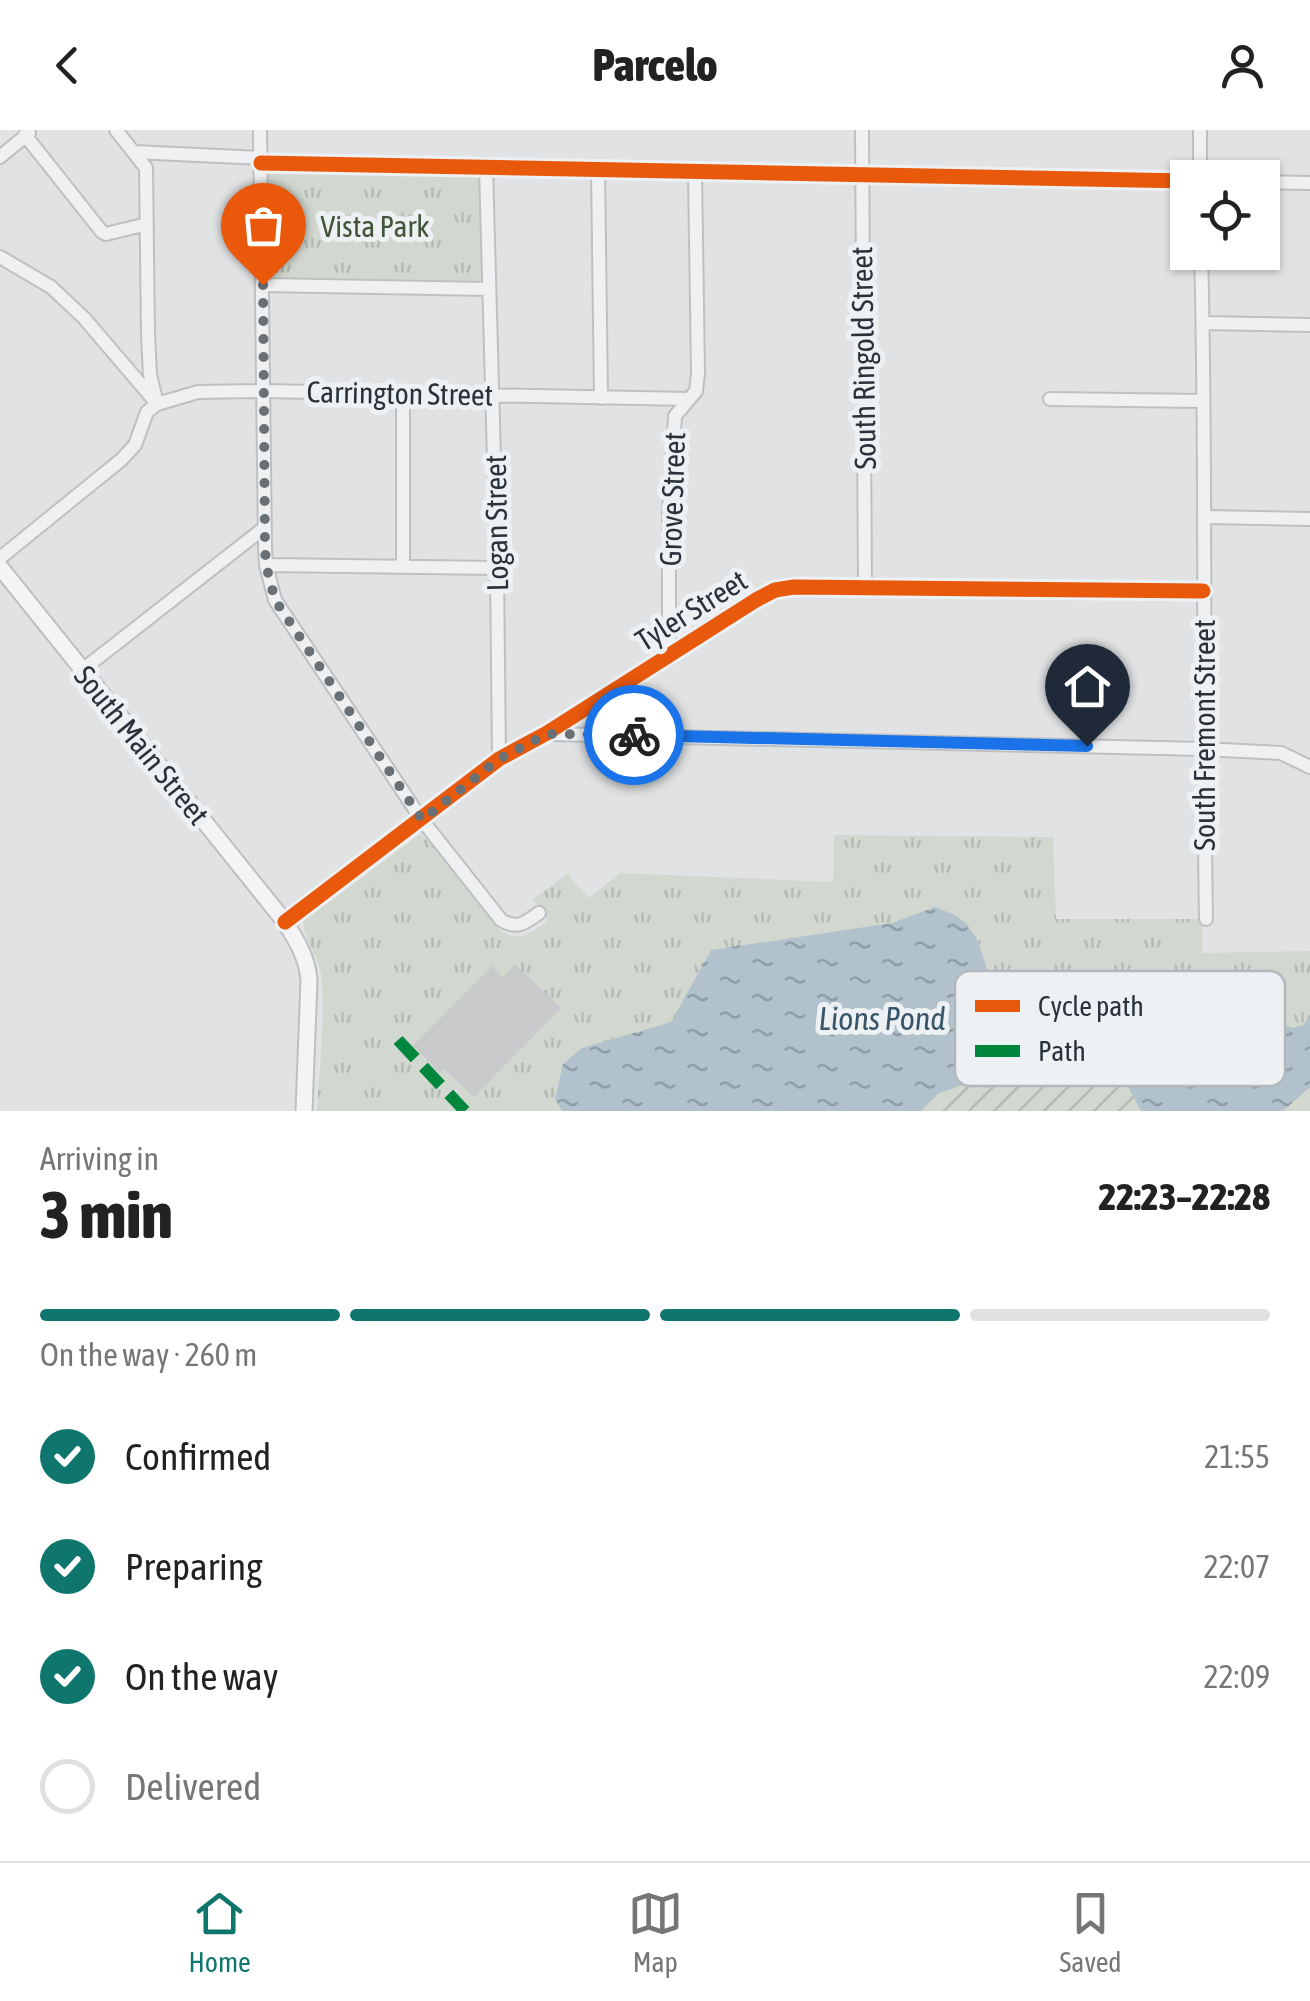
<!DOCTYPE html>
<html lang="en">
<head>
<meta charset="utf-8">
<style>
  :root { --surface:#fff; --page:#f2f2f2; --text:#222; --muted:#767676; --line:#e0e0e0; --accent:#0f766e }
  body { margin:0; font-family:"Asap Condensed",sans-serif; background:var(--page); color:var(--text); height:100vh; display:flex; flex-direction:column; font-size:38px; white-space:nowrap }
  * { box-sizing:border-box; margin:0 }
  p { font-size:32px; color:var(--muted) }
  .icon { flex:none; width:55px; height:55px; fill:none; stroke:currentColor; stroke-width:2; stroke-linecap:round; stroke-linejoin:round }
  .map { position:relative; height:981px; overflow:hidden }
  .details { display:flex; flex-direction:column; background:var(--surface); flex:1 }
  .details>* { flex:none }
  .fabs { position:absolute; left:1170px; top:30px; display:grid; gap:20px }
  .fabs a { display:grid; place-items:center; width:110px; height:110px; border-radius:0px; background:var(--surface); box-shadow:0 2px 8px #0004; font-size:50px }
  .pin { position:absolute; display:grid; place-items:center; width:85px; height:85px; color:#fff; margin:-102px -42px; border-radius:50% 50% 50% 0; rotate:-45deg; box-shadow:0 0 10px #0007 }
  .pin .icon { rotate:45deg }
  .courier { position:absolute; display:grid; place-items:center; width:100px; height:100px; margin:-50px; border:8px solid #1a73e8; border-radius:50%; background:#fff; color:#222; box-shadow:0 2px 12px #0007 }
  .headline em { font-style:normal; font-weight:800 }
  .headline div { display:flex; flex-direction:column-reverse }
  .headline { display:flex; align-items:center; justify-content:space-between; height:170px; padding:0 40px }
  h1 { font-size:65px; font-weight:800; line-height:75px }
  .bar { display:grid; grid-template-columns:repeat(4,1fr); gap:15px 10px; align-content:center; height:120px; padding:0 40px }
  .bar i { height:12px; border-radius:8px; background:var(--line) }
  .bar .selected { background:var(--accent) }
  .bar p { grid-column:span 4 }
  ol { padding:0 40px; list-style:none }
  li { display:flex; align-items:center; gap:30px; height:110px }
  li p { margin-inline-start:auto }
  li .icon { padding:10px; border-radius:50%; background:var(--accent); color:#fff; stroke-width:4 }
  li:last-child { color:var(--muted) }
  li i { width:55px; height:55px; border:5px solid var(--line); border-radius:50% }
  header { display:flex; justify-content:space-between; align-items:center; height:130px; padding:0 40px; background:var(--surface); font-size:45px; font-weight:800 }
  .tabs { display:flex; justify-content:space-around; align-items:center; height:140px; border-top:2px solid var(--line); background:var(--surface); font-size:28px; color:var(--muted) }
  .tabs a { display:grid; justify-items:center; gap:5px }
  .tabs .selected { color:var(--accent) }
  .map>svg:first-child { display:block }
  .grass { fill:url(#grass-tufts) }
  .garden { fill:url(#garden-furrows) }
  .water { fill:url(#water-ripples) }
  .building { fill:#c8cacc }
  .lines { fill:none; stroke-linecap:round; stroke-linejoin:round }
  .minor-casing { stroke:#bec0c2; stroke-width:16 }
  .major-casing { stroke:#bdbfc1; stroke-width:19 }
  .minor { stroke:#eff0f1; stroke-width:12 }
  .major { stroke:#f4f4f5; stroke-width:15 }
  .quiet { stroke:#00873e; stroke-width:12; stroke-dasharray:25 12; stroke-linecap:butt }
  .cycleway-casing { stroke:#edf1f4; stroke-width:21 }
  .cycleway { stroke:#e8590c; stroke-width:15 }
  .done { stroke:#697076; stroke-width:10; stroke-dasharray:0 18 }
  .route { stroke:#1a73e8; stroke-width:12 }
  .labels { text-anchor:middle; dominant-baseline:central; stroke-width:10; stroke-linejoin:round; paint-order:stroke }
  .park-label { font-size:30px; fill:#415538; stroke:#edf1f4 }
  .street-label { font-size:30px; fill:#29323b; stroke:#edf1f4 }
  .water-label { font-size:32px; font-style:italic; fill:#38556a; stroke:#edf1f4 }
  .key { fill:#edf1f4; stroke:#b2b8bc; stroke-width:2.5 }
  .key-label { font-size:28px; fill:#29323b }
</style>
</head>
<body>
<header><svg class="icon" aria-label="back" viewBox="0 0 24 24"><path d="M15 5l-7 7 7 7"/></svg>Parcelo<svg class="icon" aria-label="person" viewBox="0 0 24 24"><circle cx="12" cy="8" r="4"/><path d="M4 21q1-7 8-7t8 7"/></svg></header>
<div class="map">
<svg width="1310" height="981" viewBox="0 0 1310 981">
  <defs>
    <pattern id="grass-tufts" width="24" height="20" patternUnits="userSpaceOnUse" patternTransform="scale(2.5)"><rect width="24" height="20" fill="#d2d8d0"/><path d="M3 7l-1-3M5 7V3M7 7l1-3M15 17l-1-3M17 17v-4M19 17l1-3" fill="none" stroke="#b4bab4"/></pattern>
    <pattern id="garden-furrows" width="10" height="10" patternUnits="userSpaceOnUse" patternTransform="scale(2.5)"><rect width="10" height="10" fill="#d2d8d0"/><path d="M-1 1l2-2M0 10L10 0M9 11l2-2" fill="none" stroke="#b4bab4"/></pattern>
    <pattern id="water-ripples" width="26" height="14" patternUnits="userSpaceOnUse" patternTransform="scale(2.5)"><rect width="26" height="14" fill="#b1c2cc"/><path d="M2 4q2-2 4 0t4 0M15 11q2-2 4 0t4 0" fill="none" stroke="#909ea7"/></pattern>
  </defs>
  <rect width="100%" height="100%" fill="#e0e2e4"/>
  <path class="grass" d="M261,33L486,37L488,159L263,155Z
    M419,705L428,710L499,799C518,814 532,803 548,790L533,770L567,744L589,768L620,743L833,752L834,705L1053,707L1056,789H1202L1203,823L1310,821V981H317C319,940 326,884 321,844C318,825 304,810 303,791Z"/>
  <path class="garden" d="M1055,942L1122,946L1141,981H922L928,971L940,963L967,953L988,958L1001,951Z"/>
  <path class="water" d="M935,777C942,780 952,783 958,787C982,803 981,831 994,854L1045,868L1116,911L1129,912L1137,906L1140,892L1150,882L1159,887L1163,900H1171L1169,879L1186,880L1232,911L1246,903L1262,875L1268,872L1279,879L1283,894L1293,898L1303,895L1310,887V957L1283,981H1141L1122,946L1055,942L1001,951L989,958L967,953L940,963L928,971L922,981H562L555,969L563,934L582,918L671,892L711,820L892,793Z"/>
  <path class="building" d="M515,834L561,878L474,967L444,939L440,943L413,916L492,836L503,847Z"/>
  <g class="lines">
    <defs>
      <path id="minor" d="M116,0L146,38L148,205L150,245L157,274
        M260,0L265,417L266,435L275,470L422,690L501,790C517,800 525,793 539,783
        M862,0L865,457
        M25,5L102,102L106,104L147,94
        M134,22L261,28
        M0,27L29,3
        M261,33L1188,51
        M486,37L497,438L499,629
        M598,39L601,268
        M1200,48V0
        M1262,52L1310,53
        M1201,122C1207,345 1202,566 1206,789
        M0,127L51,157L84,188L154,270
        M263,155L488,159
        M1203,193L1310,195
        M403,264V437
        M1050,269L1203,271
        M1206,387L1310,389
        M0,428L121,330L135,315L147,282L157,274L198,262L263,261L689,269
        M266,435L497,438
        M669,524V383L675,286L696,261L698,243L695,41
        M81,541L264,398
        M550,604L1203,619L1281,623L1310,637
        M285,792L499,629L547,603L756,470L775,460L794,457L1203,461"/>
      <path id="major" d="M0,437L285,792C297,811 307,827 309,850L304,981"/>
    </defs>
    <use href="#minor" class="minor-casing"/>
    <use href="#major" class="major-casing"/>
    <use href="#minor" class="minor"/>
    <use href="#major" class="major"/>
    <path class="quiet" d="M398,910L465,981"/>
    <defs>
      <path id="cycleway" d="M261,33L1188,51
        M285,792L499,629L547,603L756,470L775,460L794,457L1203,461"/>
    </defs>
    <use href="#cycleway" class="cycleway-casing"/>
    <use href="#cycleway" class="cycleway"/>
  </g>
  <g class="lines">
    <path class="done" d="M263,155L265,417L266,435L275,470L422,690L499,629L547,604L634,605"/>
    <path class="route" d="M634,605L1087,616"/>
  </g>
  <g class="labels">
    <g class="park-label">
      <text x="375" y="96">Vista Park</text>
    </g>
    <g class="street-label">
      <text transform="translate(863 228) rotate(-91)">South Ringold Street</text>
      <text transform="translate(400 263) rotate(1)">Carrington Street</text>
      <text transform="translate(672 369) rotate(-88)">Grove Street</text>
      <text transform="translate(496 393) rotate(-91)">Logan Street</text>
      <text transform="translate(691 480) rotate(-32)">Tyler Street</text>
      <text transform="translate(1204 605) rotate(-90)">South Fremont Street</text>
      <text transform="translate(142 615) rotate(51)">South Main Street</text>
    </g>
    <g class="water-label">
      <text x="882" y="888">Lions Pond</text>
    </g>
  </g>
  <rect x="955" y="841" width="330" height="115" rx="15" class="key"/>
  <rect x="975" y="870" width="45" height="12" fill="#e8590c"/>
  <rect x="975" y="915" width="45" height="12" fill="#00873e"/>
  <g class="key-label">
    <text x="1038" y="886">Cycle path</text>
    <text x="1038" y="931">Path</text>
  </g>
</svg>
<div class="fabs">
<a><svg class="icon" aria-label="locate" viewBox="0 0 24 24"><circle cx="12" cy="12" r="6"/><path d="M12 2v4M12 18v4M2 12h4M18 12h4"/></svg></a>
</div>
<div class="pin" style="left:263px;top:155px;background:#ea580c"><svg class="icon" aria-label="bag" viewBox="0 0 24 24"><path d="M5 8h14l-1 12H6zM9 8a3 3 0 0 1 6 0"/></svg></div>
<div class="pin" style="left:1087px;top:616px;background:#1f2937"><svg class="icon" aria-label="home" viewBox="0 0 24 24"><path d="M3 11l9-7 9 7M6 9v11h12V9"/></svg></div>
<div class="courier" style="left:634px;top:605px"><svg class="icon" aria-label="bike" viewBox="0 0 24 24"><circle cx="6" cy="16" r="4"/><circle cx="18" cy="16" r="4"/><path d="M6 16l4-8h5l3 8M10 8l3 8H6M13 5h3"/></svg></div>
</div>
<section class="details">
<div class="headline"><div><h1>3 min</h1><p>Arriving in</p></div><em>22:23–22:28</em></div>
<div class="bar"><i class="selected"></i><i class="selected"></i><i class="selected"></i><i></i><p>On the way · 260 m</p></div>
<ol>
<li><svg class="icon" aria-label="check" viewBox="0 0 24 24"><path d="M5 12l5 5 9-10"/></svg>Confirmed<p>21:55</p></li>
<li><svg class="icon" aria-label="check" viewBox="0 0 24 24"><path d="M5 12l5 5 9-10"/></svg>Preparing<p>22:07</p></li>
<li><svg class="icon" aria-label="check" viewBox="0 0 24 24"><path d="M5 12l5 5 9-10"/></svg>On the way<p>22:09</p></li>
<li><i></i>Delivered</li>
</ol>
</section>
<nav class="tabs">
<a class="selected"><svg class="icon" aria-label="home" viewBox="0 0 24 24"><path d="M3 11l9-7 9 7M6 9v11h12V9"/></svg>Home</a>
<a><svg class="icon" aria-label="map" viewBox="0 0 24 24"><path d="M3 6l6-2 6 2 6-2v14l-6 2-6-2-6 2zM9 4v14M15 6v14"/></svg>Map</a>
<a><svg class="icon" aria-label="saved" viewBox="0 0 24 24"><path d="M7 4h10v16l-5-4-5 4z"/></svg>Saved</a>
</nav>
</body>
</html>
